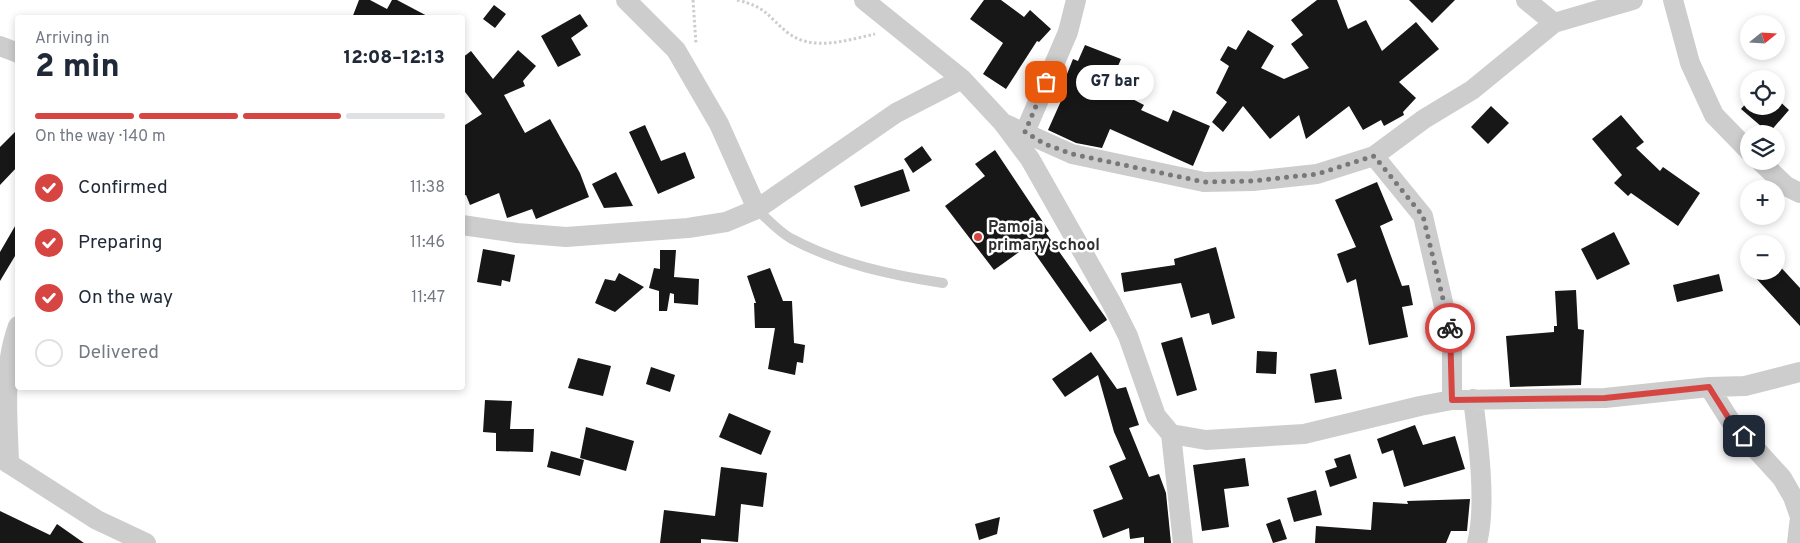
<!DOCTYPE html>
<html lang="en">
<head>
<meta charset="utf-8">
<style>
  :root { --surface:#fff; --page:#f2f2f3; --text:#1f2937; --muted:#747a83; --line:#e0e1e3; --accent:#d74542 }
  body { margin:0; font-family:Overpass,sans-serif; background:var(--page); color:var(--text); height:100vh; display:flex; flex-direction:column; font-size:19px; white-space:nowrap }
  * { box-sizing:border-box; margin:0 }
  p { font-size:16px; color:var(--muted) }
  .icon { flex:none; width:28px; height:28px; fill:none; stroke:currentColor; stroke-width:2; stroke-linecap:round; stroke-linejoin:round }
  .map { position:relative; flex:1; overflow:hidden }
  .panel { position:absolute; left:15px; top:15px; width:450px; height:375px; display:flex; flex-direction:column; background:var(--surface); border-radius:5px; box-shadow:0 2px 8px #0003 }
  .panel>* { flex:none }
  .needle { width:32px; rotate:72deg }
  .tools { position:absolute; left:1740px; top:15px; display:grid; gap:10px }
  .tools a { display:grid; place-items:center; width:45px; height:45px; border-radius:50%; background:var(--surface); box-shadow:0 2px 8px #0003; font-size:25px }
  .pin { position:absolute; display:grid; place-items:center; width:42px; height:42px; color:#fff; margin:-21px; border-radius:10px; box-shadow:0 2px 8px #0006 }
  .courier { position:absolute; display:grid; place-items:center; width:50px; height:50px; margin:-25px; border:4px solid #d74542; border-radius:50%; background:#fff; color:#222; box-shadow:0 1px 6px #0007 }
  .bubble { position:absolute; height:35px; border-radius:18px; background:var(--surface); box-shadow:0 2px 8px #0003; font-size:16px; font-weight:800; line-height:35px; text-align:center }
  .headline em { font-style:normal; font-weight:800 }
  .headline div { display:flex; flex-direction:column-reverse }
  .headline { display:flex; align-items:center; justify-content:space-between; height:85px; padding:0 20px }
  h1 { font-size:32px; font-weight:800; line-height:38px }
  .bar { display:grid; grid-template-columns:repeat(4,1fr); gap:8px 5px; align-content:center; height:60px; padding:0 20px }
  .bar i { height:6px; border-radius:4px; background:var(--line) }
  .bar .on { background:var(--accent) }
  .bar p { grid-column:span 4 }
  ol { padding:0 20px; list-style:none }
  li { display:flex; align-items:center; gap:15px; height:55px }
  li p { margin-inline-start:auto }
  li .icon { padding:5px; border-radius:50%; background:var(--accent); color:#fff; stroke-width:4 }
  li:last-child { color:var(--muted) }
  li i { width:28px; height:28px; border:2px solid var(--line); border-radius:50% }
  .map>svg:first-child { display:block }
  .building { fill:#171717 }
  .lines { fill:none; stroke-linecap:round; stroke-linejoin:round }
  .path { stroke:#cdcdcd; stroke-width:3; stroke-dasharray:2.5 2.5; stroke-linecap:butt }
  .lane { stroke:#cdcdcd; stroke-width:10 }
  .street { stroke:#cdcdcd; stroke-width:20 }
  .done { stroke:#787878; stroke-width:5; stroke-dasharray:0 9 }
  .route { stroke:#d74542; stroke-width:6 }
  .poi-dot { fill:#d74542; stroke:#fff; stroke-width:2 }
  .labels { text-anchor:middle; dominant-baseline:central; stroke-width:5; stroke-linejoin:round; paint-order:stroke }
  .poi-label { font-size:16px; font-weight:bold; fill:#303030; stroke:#fff; text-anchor:start }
</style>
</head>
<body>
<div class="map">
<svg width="1800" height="543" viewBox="0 0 1800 543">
  <rect width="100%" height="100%" fill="#fff"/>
  <path class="building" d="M359,0H370L387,9L392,0H397L431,18H352Z
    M984,0H1001L1024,17L1030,10L1051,29L1039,42L1037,41L1006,89L983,74L1003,43L970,19Z
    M1317,0H1337L1348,29L1366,20L1382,51L1416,22L1439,49L1399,82L1416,98L1403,112L1404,115L1384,126L1381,120L1363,130L1349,106L1306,139L1299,115L1270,139L1243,106L1223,132L1212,122L1227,102L1216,93L1229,66L1220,60L1228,46L1236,50L1248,30L1274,46L1261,68L1284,79L1309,68L1291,44L1303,35L1291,20Z
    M1409,0H1455L1432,23Z
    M494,5L506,14L495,28L483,19Z
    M580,14L588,26L571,38L581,55L558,67L541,36Z
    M1085,45L1121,59L1116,71L1125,74L1117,91L1144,105L1141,110L1168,122L1173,110L1210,126L1193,166L1110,129L1102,148L1076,143L1048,130L1061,101L1057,99L1073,59L1078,61Z
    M518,50L536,66L523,81L525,86L504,95L525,133L550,119L580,173L589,197L536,219L532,209L507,218L499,193L470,205L466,195L462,196V127L482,114L462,88V58L471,51L493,79Z
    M1776,98L1789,110L1769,133L1741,109L1749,100V106H1776Z
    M1491,106L1509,123L1488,144L1471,127Z
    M1621,115L1644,142L1636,148L1660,171L1663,167L1700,193L1678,226L1631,193L1628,196L1614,183L1622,175L1592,139Z
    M645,125L661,161L685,152L695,178L658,194L629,132Z
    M18,129V166L0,185V147Z
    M922,146L932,160L913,173L904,159Z
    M995,150L1049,231L1046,233L1106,318L1107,320L1090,332L1029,245L994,270L945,206L985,176L975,164Z
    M903,169L910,191L861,207L854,186Z
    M616,172L633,206L604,208L592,184Z
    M1377,182L1393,220L1380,226L1402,286L1409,285L1413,305L1402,307L1408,337L1369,345L1356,279L1347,283L1337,254L1356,247L1335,200Z
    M18,221V251L0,281V252Z
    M1614,232L1630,264L1597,280L1581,249Z
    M1216,247L1235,318L1212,325L1209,313L1191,318L1181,283L1124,292L1121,273L1175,265L1174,259Z
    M483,249L515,255L510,282L502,280L501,286L477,282Z
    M660,250H676L674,277L699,279L698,305L674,303V294L670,293L667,311H659V291L649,288L654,268L660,269Z
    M1776,262L1800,288V326L1754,276L1759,271H1776Z
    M770,268L783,301H792L794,343L805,345L803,363L797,362L795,375L768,369L775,328H755L754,303H756L747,276Z
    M619,273L644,287L615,312L595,303L605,279L615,281Z
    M1719,274L1723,291L1677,302L1673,285Z
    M1576,290L1578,329L1584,330L1581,385L1510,387L1506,336L1554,332V326H1557L1555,291Z
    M1182,337L1197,390L1177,396L1161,343Z
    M1257,351L1277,352L1276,374L1256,373Z
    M1091,352L1117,389L1126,387L1139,425L1129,428L1149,477L1159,474L1166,493L1171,543H1144V537L1130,539L1129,528L1103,538L1093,510L1123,499L1109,466L1126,459L1114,432L1098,375L1065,397L1052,379Z
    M578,358L611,366L603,396L568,388Z
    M651,367L675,375L670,392L646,384Z
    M1336,369L1342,399L1315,403L1310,374Z
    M485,400L512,401L510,429H534L533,452L496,451V433L483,432Z
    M729,413L771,431L761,455L719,437Z
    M1415,425L1423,445L1455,436L1465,469L1404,487L1393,450L1382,454L1377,439Z
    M586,427L634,441L626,471L580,458Z
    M551,451L584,460L580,476L547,467Z
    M1350,454L1357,478L1330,487L1325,471L1337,467L1334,459Z
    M1245,458L1249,486L1224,489L1229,527L1202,531L1193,465Z
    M721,467L767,473L763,507L741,504L738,542L701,539V543H660L664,510L715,516Z
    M1316,490L1322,515L1294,522L1287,498Z
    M1470,499L1467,531H1451L1446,543H1315L1316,526L1371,530L1373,502L1408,504L1407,501Z
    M0,511L50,535L57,524L84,543H0Z
    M1000,517L997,534L979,540L975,524Z
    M1280,519L1287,539L1273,543L1266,524Z"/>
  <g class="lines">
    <path class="path" d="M693,0L696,44
      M737,0C767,7 767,16 788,33C813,52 847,40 875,34"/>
    <path class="lane" d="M757,209C768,220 779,232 792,239C839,264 891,275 943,283"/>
    <path class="street" d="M626,0L676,50L719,124L757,209
      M864,0L962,79L1003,123L1030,159L1111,302L1128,336L1156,416L1171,434L1206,440L1304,434L1420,406L1452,400L1605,398L1709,387L1745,386L1800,372
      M1526,0L1554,23
      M1673,0L1690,63L1714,115L1749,151
      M0,46L18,53
      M1003,123L1072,154L1204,182L1253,181L1317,174L1374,156L1424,119L1472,90L1554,23L1633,0
      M1025,132L1068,32L1076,0
      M1374,156L1423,216L1452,341V400
      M1760,161L1786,186L1800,193
      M462,225L517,233L566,237L688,228L726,222L757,209L896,113L962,79
      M1709,387L1731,422L1782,478L1793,497L1800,517L1797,543
      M1473,399C1478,439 1487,505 1477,543
      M1171,434L1183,543
      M0,458L97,520L146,543
      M9,464C8,419 2,369 18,326"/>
  </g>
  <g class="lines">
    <path class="done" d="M1046,82L1025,132L1045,144L1072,154L1204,182L1253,181L1317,174L1374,156L1423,216L1450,328"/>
    <path class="route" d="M1450,328L1452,400L1605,398L1709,387L1731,422L1744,436"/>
  </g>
  <circle class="poi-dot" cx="978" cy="237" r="5"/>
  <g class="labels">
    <g class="poi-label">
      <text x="988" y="228">Pamoja<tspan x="988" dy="18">primary school</tspan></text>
    </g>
  </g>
</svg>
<div class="tools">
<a><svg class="needle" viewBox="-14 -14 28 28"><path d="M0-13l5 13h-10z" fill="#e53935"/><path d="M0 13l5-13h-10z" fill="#747a83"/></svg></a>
<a><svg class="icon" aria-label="locate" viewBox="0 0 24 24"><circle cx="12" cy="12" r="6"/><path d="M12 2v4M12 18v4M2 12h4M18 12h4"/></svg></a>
<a><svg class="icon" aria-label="layers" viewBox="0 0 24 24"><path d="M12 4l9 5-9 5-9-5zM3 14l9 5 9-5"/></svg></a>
<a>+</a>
<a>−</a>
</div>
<div class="pin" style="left:1046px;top:82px;background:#ea580c"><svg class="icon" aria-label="bag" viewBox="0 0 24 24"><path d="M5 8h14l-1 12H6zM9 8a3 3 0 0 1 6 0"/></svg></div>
<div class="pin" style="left:1744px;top:436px;background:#1f2937"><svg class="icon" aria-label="home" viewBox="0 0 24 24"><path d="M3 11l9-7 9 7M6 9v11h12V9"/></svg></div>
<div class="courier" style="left:1450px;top:328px"><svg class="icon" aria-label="bike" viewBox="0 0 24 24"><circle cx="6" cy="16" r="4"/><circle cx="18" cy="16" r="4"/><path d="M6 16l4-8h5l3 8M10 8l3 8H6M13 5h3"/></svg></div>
<div class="bubble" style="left:1076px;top:65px;width:78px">G7 bar</div>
<section class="panel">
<div class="headline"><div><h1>2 min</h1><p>Arriving in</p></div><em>12:08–12:13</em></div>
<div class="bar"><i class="on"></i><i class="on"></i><i class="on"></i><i></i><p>On the way · 140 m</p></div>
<ol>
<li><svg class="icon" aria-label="check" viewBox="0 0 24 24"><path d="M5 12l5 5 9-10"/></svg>Confirmed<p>11:38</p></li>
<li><svg class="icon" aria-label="check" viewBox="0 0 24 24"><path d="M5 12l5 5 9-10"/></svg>Preparing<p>11:46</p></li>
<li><svg class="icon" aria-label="check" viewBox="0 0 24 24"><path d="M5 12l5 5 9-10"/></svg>On the way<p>11:47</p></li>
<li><i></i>Delivered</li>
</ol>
</section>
</div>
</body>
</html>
